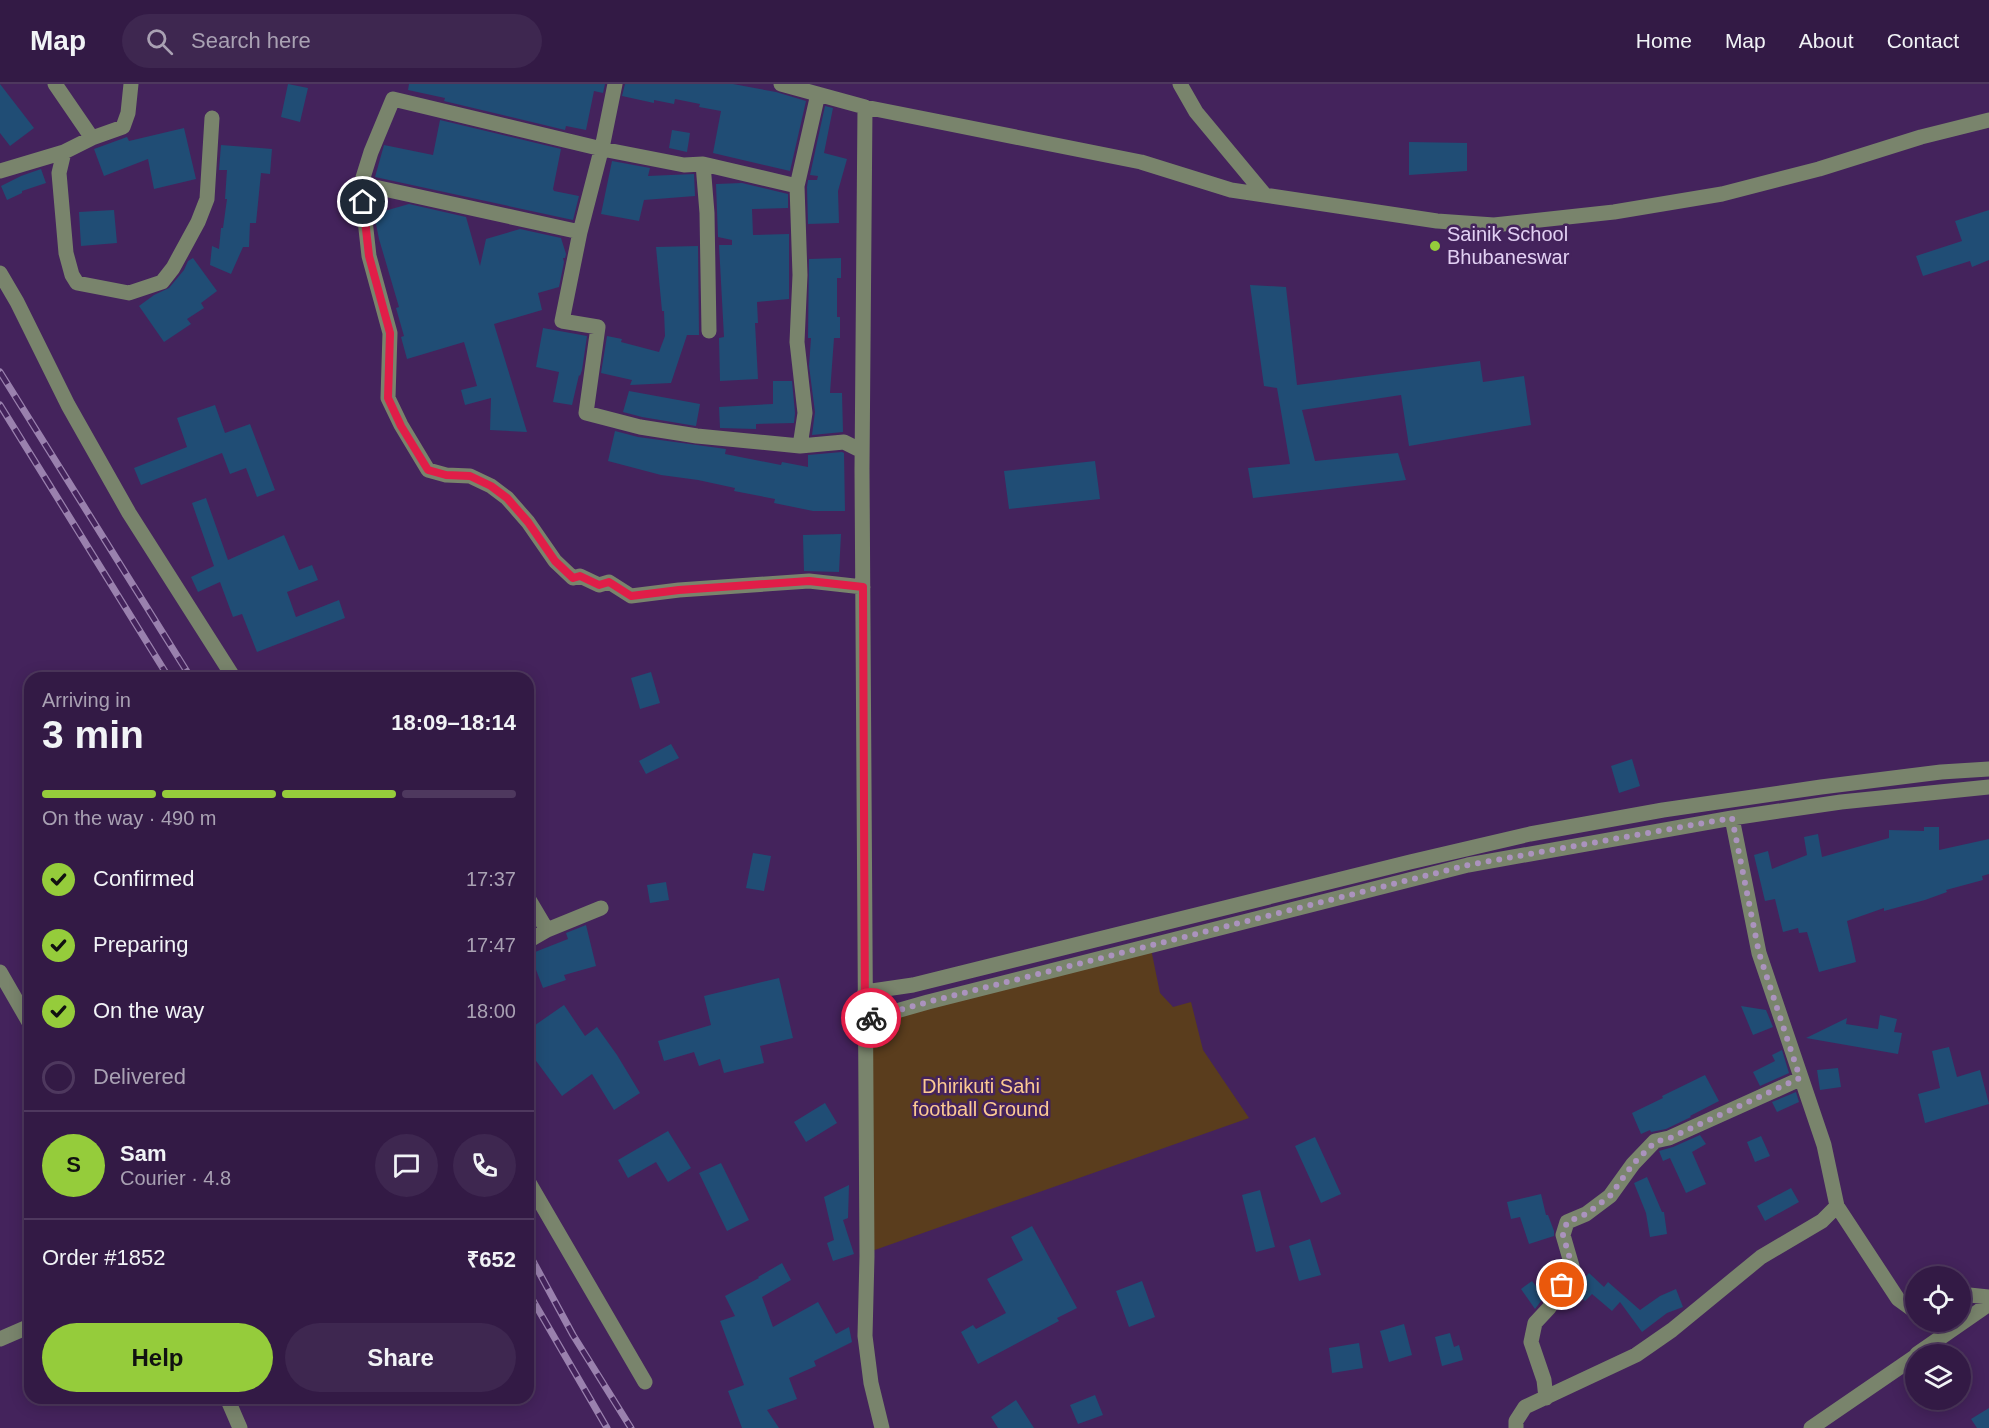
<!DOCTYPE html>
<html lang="en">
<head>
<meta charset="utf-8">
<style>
  :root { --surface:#331a45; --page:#3e2750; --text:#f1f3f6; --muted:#a9a1b3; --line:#4e385e; --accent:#95cc3b }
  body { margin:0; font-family:Arial,sans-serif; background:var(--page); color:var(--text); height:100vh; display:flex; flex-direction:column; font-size:22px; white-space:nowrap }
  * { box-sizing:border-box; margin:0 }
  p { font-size:20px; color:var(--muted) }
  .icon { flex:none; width:33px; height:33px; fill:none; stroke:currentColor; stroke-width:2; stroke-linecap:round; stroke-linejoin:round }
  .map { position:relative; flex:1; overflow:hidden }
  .sheet { position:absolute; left:24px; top:588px; width:510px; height:732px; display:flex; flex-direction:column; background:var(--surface); border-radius:18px; box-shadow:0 3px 15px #0003,0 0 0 2px var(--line) }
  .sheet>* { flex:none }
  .buttons { position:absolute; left:1905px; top:1182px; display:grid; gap:12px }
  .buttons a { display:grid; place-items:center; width:66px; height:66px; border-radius:50%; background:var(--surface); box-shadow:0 3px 15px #0003,0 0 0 2px var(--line); font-size:30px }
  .pin { position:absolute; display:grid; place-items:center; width:51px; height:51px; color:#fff; margin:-26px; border:3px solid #fff; border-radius:50%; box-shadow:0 2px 6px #0007 }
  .courier { position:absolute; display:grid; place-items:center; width:60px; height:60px; margin:-30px; border:4px solid #e11d48; border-radius:50%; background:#fff; color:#222; box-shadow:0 2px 8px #0007 }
  .head em { font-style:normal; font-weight:600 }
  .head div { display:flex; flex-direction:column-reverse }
  .head { display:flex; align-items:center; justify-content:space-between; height:102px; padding:0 18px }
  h1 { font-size:39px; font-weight:600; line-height:45px }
  .bar { display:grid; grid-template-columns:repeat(4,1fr); gap:9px 6px; align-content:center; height:72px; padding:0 18px }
  .bar i { height:8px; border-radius:4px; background:var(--line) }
  .bar .selected { background:var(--accent) }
  .bar p { grid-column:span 4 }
  .line { display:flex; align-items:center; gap:15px; padding:0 18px; border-top:2px solid var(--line) }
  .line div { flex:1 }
  .round { display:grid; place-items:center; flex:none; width:63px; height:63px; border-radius:32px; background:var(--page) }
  ol { padding:0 18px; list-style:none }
  li { display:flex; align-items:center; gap:18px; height:66px }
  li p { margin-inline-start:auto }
  li .icon { padding:6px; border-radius:50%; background:var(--accent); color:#111; stroke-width:4 }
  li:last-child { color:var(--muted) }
  li i { width:33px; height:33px; border:3px solid var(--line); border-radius:50% }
  .primary-button { display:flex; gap:12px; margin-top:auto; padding:12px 18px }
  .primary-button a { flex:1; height:69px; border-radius:36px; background:var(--accent); color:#111; font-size:24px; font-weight:600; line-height:69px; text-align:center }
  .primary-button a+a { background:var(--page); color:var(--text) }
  header { display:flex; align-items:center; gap:36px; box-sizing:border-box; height:84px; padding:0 30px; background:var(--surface); border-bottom:2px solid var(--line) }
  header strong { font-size:28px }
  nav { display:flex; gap:33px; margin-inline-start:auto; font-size:21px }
  .search { width:420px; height:54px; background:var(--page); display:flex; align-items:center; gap:15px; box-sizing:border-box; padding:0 21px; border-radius:33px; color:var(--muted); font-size:22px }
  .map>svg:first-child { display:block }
  .green { fill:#5a3d1d }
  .building { fill:#204d75 }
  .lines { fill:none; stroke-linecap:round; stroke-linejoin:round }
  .minor { stroke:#79846c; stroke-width:15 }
  .rail-casing { stroke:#9a81ae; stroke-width:7 }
  .rail { stroke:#44235c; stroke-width:4.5; stroke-dasharray:14; stroke-linecap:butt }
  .done { stroke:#ab93be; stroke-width:6; stroke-dasharray:0 10.8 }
  .route { stroke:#e11d48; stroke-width:8 }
  .poi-dot { fill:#95cc3b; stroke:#44235c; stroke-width:2 }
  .labels { text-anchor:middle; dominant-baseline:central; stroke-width:5; stroke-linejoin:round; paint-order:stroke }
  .poi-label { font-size:20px; fill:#e2d0f3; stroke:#44235c; text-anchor:start }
  .park-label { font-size:20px; fill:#fbc992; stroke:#44235c }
</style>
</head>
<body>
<header>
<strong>Map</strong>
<div class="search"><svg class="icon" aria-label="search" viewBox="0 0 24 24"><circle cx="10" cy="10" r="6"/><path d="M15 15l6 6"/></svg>Search here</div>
<nav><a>Home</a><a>Map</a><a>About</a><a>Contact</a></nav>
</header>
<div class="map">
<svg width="1989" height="1344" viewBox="0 0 1989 1344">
  <rect width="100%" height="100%" fill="#44235c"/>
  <path class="green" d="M1150,860L1160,909L1173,923L1191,918L1203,966L1249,1034L869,1168L873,926Z"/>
  <path class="building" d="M0,0L34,44L10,62L0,49Z
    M288,0L308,4L300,38L281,33Z
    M409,0H605L603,9L594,7L586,46L566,42L565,46L444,17L445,14L408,6Z
    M625,0H733L776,8L806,17L790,87L713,69L721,27L699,23L700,20L675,15L674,20L654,16V19L622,12Z
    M825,22L833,24L824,69L847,75L838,107L839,139L808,140L807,103L808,96H817L818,92L810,91Z
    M440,36L561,65L553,105L554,107L579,112L573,136L375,93L384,61L433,71Z
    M184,44L196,95L154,105L148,75L104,92L94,65L127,53L129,57Z
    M672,46L690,49L687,68L669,64Z
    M1409,58L1467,59V87L1409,91Z
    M221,61L272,65L270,90L261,89L256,139H250L249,163H243L231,190L210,181L212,162L219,165L221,144H223L227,115H225L227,86H219Z
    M612,77L650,84L648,92L694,90L695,112L644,116L639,137L601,130Z
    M41,85L46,99L22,107V109L7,116L1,102L21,92Z
    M742,99L788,110V124L752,125L753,151L789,150V215L757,218L758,239H755L758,295L720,297L719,254L724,253L719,161H732V156L718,153L716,100Z
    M409,120L466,133L480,182L486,155L520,145L561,154L566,170L565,174H563L564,178L559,203L538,209L542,226L494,240L527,348L490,346L491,314L465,321L461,306L477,302L464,258L407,275L401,253L404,252L396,224L399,223L379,155L374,130Z
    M114,126L117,159L81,162L79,128Z
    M1989,126V176L1972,183L1970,177L1923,192L1916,172L1962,157L1955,137Z
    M698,162L699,251H687L671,299L630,301L632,296L601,289L607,252L622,255L621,258L659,268L665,252L664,227H662L656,163Z
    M193,174L217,207L201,219L204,224L187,235L191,240L164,258L139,222L154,211L169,204L184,186L188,177Z
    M841,174V194H837V233H840V254H834L830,309H842L843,348L812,351L815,328L809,282L811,254H808L809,175Z
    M1250,201L1286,203L1297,301L1480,277L1483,298L1524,292L1531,341L1409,362L1401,311L1302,326L1315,377L1398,369L1406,396L1253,414L1248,384L1290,380L1277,304L1264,302Z
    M543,244L587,252L582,286L580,292L579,291L572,321L553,318L559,288L536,283Z
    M773,297H792L795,329L794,339L756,340V345L720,344L719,323L773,320Z
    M629,307L700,320L696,342L642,333L623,328Z
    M215,321L225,349L250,340L275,406L257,413L246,384L230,390L222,369L141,401L134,384L187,363L177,334Z
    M615,347L638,353L726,365L725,370L781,381L782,378L808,383V371L842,368L844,369L845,427H813L774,419L775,415L734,407L735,404L698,396L661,391L608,377Z
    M1095,377L1100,415L1009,425L1004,387Z
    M206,414L228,476L284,451L299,486L312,481L318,496L287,508L296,533L339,516L345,534L257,568L242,530L233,533L220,498L198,508L191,493L214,482L192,419Z
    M841,450L839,488L804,487L803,451Z
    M651,588L660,619L640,625L631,594Z
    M671,660L679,674L646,690L639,677Z
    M1632,675L1640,702L1619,709L1611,682Z
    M1924,743H1939V766L1989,755V790L1982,792L1983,796L1946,806L1947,808L1925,816L1884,827V824L1847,837L1856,878L1819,888L1807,848L1799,849L1798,844L1783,848L1775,815L1765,817L1754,771L1768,767L1772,785L1807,771L1804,753L1818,750L1822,773L1889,754V746L1924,747Z
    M753,769L771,772L764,807L746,804Z
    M666,798L669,816L650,819L647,801Z
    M586,841L596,882L564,891L566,896L543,904L530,870L568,855L566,849Z
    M779,894L793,954L760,962L764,979L724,989L720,975L699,982L694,968L664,977L658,957L711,941L704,912Z
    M564,921L585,952L597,943L617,971L640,1009L614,1026L592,990L562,1012L528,966V946Z
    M1741,922L1766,926L1773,943L1753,951Z
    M1880,931L1897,935L1894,948L1902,949L1898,970L1806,954L1847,934L1846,940L1878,945Z
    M1949,963L1957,993L1980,986L1989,1020L1925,1039L1918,1010L1940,1004L1932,967Z
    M1782,966L1789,989L1760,1002L1753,988L1775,977L1772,971Z
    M1838,984L1841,1003L1820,1006L1817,986Z
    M1705,991L1719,1017L1690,1032L1691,1033L1666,1045L1651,1048L1650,1046L1641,1050L1632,1029L1663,1014L1662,1012Z
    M1796,1008L1799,1018L1777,1028L1772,1018Z
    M825,1019L837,1039L806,1058L794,1038Z
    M668,1047L691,1084L668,1098L656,1078L628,1094L618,1076Z
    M1700,1051L1706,1060L1692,1068L1706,1100L1686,1109L1670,1074L1663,1077L1659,1067L1673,1063Z
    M1761,1052L1770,1072L1755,1078L1747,1058Z
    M1315,1053L1341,1110L1321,1119L1295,1062Z
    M721,1079L749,1136L727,1147L699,1089Z
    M1647,1093L1662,1128H1664L1667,1150L1650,1153L1646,1129L1634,1099Z
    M849,1101L848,1134L843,1136L854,1170L833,1177L827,1159L834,1156L824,1113Z
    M1791,1104L1799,1118L1765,1137L1757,1122Z
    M1260,1106L1275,1163L1256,1168L1242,1111Z
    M1541,1110L1546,1131H1548L1554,1147V1152L1529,1160L1520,1133L1511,1135L1507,1118Z
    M1032,1142L1077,1224L1057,1234L1059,1237L978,1280L961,1248L973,1241L976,1245L1006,1229L987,1195L1023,1176L1011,1153Z
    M1310,1155L1321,1191L1299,1197L1289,1162Z
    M782,1179L791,1196L762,1213L773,1243L818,1218L836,1250L849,1243L852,1258L814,1277L816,1282L789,1294L797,1315L767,1326L779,1344H742L728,1307L744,1301L720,1237L735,1232L725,1212L759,1194L758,1193Z
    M1589,1189L1604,1203L1608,1198L1640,1226L1660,1212L1676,1205L1683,1223L1667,1229L1642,1248L1620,1218L1612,1227L1592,1210L1585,1217L1573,1206Z
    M1142,1197L1155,1233L1129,1243L1116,1207Z
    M1532,1197L1544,1213L1535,1225L1521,1205Z
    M1404,1240L1412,1271L1389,1278L1380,1247Z
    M1450,1249L1454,1263L1459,1261L1463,1276L1442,1282L1435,1253Z
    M1359,1259L1363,1284L1332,1289L1329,1264Z
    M1095,1311L1103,1331L1078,1340L1070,1321Z
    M1016,1316L1034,1344H998L991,1333Z
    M1989,1324V1344H1977L1971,1335Z"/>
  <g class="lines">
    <path class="minor" d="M615,0L603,59L580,148L562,237L598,243L586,329L640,343L697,352L800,362L844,358L862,367
      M781,0L865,23L1141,78L1231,106L1437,137L1494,141L1614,128L1722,110L1819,85L1921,53L1989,36
      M1180,0L1196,28L1265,111
      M865,23L862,385L867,1172L865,1252L871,1299L882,1344
      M92,54L123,43L128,29L131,0
      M64,68L59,89L66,169L72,191L77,199L129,209L162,198L173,184L198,138L207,115L212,34
      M703,80L797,102
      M0,87L64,68L92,54L55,0
      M361,100L369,172L390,249L388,314L401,341L428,386L446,391L470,392L491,402L507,414L528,438L555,477L573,494L580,492L599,501L609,498L631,512L679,506L809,497L863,503
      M580,148L361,100L371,68L393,15L602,65L684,81L703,80L707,129L709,247
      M0,189L17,218L68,321L129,429L234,594
      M800,362L805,329L797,258L800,191L797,102L818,10
      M528,814L547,846
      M528,857L547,846L601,824
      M0,888L30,940
      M865,908L913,901L1410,778L1530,750L1663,726L1821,703L1941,688L1989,685
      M865,936L928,918L1468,781L1732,734L1841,718L1989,703
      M528,1097L645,1298
      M1837,1122L1898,1215L1916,1228
      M1960,1210L1989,1213
      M0,1255L30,1242
      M1917,1270L1989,1220
      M227,1314L240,1344
      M1546,1314L1544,1296L1531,1258L1535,1239L1549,1224L1572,1182L1563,1151L1567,1138L1586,1130L1610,1112L1633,1080L1655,1057L1669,1054L1800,995
      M1516,1344V1337L1525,1323L1636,1271L1672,1246L1761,1173L1822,1137L1837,1122L1824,1061L1759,869L1732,734
      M1811,1344L1916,1272"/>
    <defs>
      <path id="rail" d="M0,288L191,594
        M0,321L169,594
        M528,1168L573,1251L631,1344
        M528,1208L607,1344"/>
    </defs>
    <use href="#rail" class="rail-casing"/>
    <use href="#rail" class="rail"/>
  </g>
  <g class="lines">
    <path class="done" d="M871,934L928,918L1468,781L1732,734L1759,869L1800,994L1670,1054L1655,1058L1633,1080L1610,1112L1586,1130L1567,1138L1563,1151L1572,1182L1562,1201"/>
    <path class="route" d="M363,118L369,172L390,249L388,314L401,342L428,386L446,391L470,392L491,402L507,414L528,438L555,477L573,494L580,492L599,501L609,498L631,512L679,506L809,497L863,503L865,936L871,934"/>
  </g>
  <circle class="poi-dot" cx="1435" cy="162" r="6"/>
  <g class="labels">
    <g class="poi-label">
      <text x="1447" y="150">Sainik School<tspan x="1447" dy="23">Bhubaneswar</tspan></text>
    </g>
    <g class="park-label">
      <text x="981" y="1002">Dhirikuti Sahi<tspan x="981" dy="23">football Ground</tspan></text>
    </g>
  </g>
</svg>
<div class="buttons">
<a><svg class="icon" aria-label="locate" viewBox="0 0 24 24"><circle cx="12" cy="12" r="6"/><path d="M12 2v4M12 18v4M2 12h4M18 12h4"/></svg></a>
<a><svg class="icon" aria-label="layers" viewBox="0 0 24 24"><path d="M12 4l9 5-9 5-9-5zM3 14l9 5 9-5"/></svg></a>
</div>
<div class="pin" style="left:1562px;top:1201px;background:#ea580c"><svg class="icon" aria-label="bag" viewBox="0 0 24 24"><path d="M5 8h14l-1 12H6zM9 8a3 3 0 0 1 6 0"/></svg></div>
<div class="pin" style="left:363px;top:118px;background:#1f2937"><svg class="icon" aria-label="home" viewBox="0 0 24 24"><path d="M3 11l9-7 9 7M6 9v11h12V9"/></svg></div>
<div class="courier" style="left:871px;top:934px"><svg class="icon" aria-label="bike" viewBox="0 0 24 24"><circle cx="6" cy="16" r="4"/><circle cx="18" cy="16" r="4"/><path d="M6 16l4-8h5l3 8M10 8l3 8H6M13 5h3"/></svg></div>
<section class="sheet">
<div class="head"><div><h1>3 min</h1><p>Arriving in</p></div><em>18:09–18:14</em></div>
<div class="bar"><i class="selected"></i><i class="selected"></i><i class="selected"></i><i></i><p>On the way · 490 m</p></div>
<ol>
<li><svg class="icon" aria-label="check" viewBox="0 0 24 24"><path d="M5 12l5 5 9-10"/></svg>Confirmed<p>17:37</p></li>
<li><svg class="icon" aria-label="check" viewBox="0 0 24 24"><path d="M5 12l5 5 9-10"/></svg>Preparing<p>17:47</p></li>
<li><svg class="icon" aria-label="check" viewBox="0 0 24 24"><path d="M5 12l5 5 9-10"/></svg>On the way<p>18:00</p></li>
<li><i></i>Delivered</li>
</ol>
<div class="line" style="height:108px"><b class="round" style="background:var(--accent);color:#111">S</b><div><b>Sam</b><p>Courier · 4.8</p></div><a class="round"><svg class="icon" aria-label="chat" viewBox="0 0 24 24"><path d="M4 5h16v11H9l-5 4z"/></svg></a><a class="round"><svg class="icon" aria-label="phone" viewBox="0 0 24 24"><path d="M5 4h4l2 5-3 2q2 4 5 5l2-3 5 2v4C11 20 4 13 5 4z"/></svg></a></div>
<div class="line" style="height:78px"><div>Order #1852</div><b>₹652</b></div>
<div class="primary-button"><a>Help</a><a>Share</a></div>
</section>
</div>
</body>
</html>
